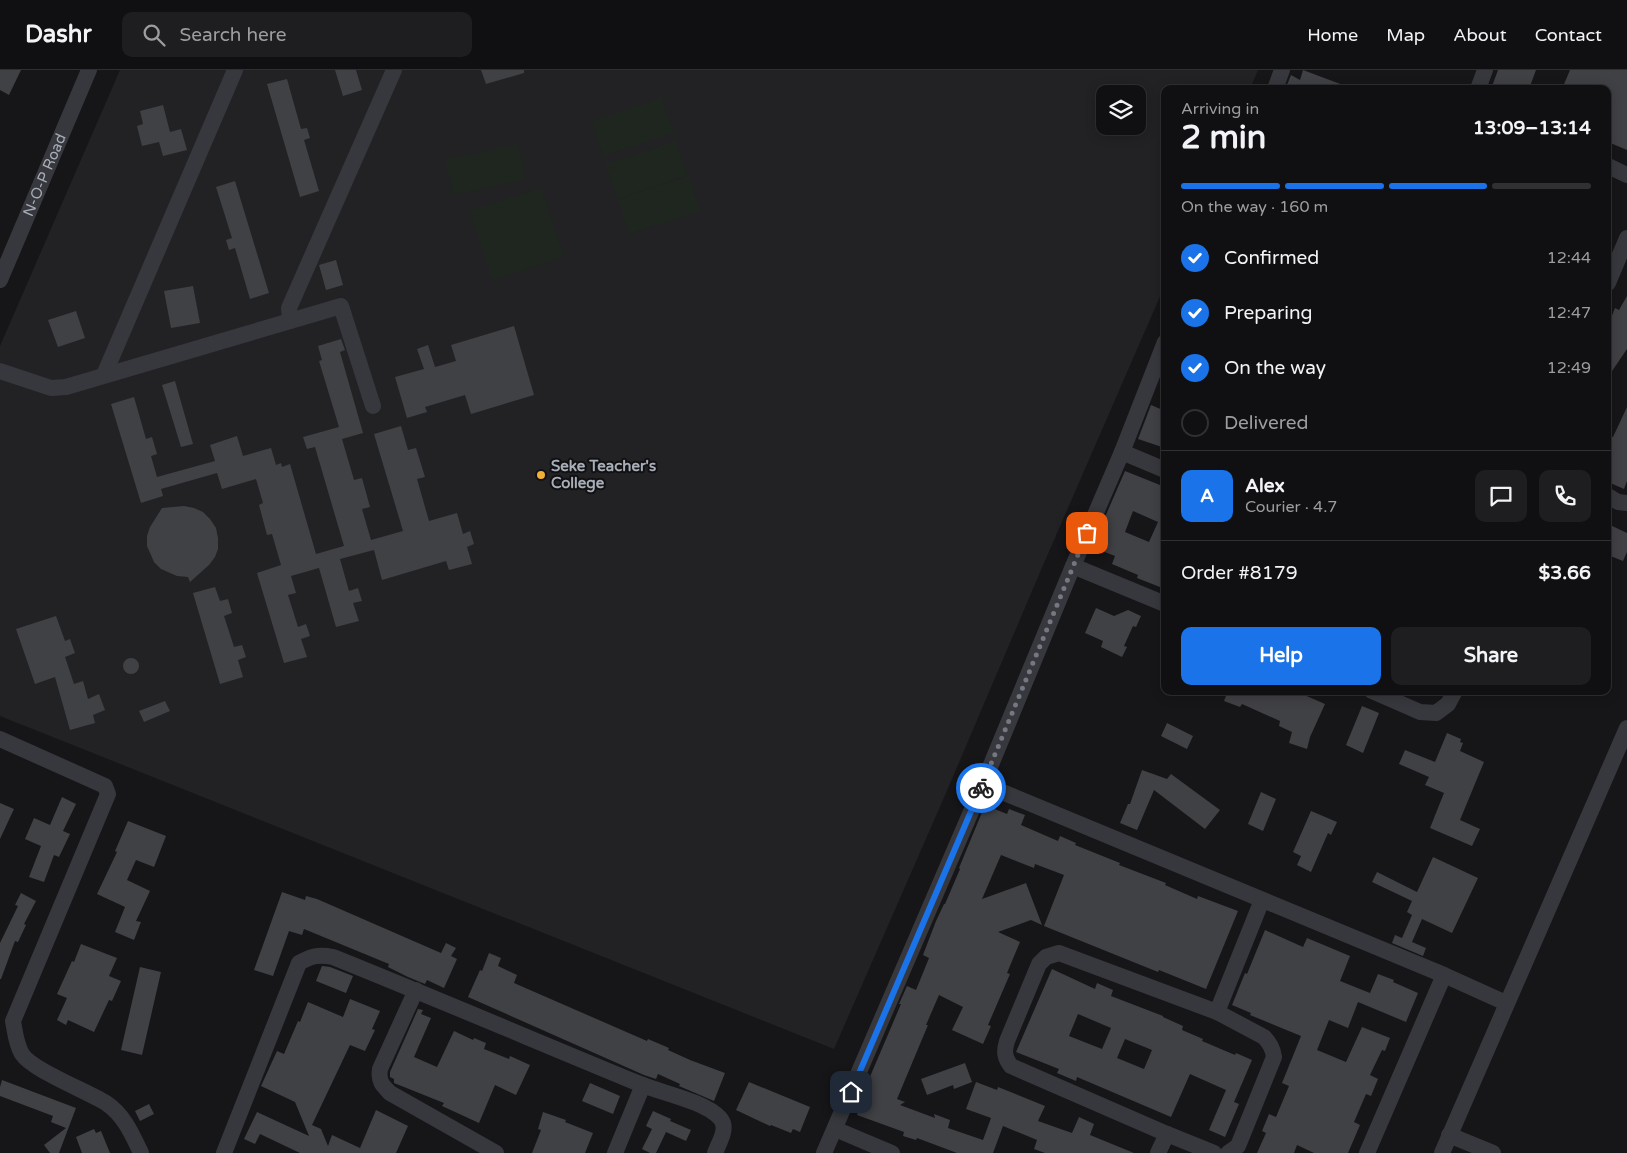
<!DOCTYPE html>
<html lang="en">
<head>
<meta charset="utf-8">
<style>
  :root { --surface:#101012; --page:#1e1e20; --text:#f1f3f6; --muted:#9c9d9f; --line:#303032; --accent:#1a73e8 }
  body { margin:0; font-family:"Varela Round",sans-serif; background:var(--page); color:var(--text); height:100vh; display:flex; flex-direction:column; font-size:19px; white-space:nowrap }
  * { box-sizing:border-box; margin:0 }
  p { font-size:16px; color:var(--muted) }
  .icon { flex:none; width:28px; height:28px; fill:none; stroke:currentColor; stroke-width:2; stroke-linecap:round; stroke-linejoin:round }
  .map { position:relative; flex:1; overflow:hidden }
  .details { position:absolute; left:1161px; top:15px; width:450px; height:610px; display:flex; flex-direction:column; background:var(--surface); border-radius:10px; box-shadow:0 2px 12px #0003,0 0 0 1px var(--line) }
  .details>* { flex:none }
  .tools { position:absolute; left:1096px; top:15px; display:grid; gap:10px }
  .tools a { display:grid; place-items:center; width:50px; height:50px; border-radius:10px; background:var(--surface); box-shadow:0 2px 12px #0003,0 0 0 1px var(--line); font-size:25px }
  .pin { position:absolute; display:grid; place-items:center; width:42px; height:42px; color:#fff; margin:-21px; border-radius:10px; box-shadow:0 2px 8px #0006 }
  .courier { position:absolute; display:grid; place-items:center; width:50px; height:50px; margin:-25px; border:4px solid #1a73e8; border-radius:50%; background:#fff; color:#222; box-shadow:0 1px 6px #0007 }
  .summary em { font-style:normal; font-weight:700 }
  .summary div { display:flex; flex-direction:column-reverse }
  .summary { display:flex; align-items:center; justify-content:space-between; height:85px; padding:0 20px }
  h1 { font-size:32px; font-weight:700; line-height:38px }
  .bar { display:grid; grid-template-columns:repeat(4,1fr); gap:8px 5px; align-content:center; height:60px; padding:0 20px }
  .bar i { height:6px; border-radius:4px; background:var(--line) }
  .bar .active { background:var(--accent) }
  .bar p { grid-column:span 4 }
  .line { display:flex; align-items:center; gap:12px; padding:0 20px; border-top:1px solid var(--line) }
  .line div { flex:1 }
  .round { display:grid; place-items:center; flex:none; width:52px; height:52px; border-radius:10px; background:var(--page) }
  ol { padding:0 20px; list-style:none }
  li { display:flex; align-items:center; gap:15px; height:55px }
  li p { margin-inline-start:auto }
  li .icon { padding:5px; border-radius:50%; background:var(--accent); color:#fff; stroke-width:4 }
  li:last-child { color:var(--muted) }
  li i { width:28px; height:28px; border:2px solid var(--line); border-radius:50% }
  .action { display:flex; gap:10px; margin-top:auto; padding:10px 20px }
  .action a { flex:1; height:58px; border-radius:10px; background:var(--accent); color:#fff; font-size:20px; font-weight:700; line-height:58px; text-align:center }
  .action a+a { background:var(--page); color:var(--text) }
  header { display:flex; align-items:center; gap:30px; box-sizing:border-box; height:70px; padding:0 25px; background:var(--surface); border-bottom:1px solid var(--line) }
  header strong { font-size:24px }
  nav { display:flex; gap:28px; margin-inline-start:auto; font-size:18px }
  .search { width:350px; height:45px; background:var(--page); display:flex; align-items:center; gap:12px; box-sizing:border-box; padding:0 18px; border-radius:10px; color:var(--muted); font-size:19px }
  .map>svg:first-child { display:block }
  .built { fill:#222225; fill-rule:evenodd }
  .green { fill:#1e261f }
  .building { fill:#404145; fill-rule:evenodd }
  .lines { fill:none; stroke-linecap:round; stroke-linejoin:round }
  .minor { stroke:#37383d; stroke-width:16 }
  .done { stroke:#757880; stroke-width:5; stroke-dasharray:0 9 }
  .route { stroke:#1a73e8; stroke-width:6 }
  .poi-dot { fill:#f2b134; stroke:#111113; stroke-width:2 }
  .labels { text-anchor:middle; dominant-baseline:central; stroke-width:4; stroke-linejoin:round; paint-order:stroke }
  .street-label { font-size:15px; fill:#a8adb8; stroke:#111113 }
  .poi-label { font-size:15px; font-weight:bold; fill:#a8adb8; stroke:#111113; text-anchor:start }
</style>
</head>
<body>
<header>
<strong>Dashr</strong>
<div class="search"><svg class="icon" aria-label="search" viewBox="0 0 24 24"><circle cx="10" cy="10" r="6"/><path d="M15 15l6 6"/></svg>Search here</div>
<nav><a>Home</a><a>Map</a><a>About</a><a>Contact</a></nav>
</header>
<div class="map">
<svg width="1627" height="1083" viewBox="0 0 1627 1083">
  <rect width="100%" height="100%" fill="#161618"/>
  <path class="built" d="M120,0H1258L1250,19H1165V215L1041,500L946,723L834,979L0,646V276ZM1105,24H1138V56H1105Z"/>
  <path class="green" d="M662,28L674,63L603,86L592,51Z
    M676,71L687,105L617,129L605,94Z
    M518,74L526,109L453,125L445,89Z
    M689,106L700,141L629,164L618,129Z
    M541,118L564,187L493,210L470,141Z"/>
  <path class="building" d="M0,0H21L9,25L0,20Z
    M335,0H356L362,20L343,26Z
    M481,0H524V3L486,14Z
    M1303,0L1351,18V19H1294L1287,15L1291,5L1300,10Z
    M1498,0H1536L1529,19H1491Z
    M1570,0H1627V80L1608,72V19H1562Z
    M287,9L301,59L307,58L310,68L304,70L319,121L300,127L267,14Z
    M163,35L170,62L181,59L187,80L163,86L159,72L142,76L137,56L143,54L140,41Z
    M235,111L269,223L250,229L235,178L229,180L226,170L232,168L216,117Z
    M336,190L343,215L326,220L319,195Z
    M193,216L200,253L171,258L164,221Z
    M1627,226V279L1608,307V256L1615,238L1619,240Z
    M76,241L85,268L58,277L48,250Z
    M514,256L534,325L471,344L465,325L425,337L427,342L407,348L395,307L424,299L417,279L428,275L435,297L456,291L451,275Z
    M341,269L345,280L340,282L363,363L342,369L354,410L362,408L370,437L362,439L371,470L403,461L374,364L401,356L408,380L416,378L425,407L417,409L429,451L457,443L463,464L470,461L474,474L467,477L472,494L449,500L446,491L382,510L374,480L340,489L349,521L358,518L362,531L353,533L359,551L336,557L319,498L291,506L296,523L288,525L298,557L306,554L310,566L301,569L307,587L284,593L257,503L281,495L272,464L267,465L259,435L263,433L256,409L222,419L217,403L161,419L163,426L141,433L111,334L134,327L146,369L152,367L157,384L151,386L157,407L215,391L210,375L237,366L243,386L271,378L276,395L281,393L282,397L290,394L316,484L344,476L315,377L307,379L303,367L339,357L319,291L322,290L318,276Z
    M175,311L193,374L181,377L162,315Z
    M1151,335L1165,341V378L1138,369Z
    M1627,337V411L1624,419L1608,412V365L1613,367Z
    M1125,401L1165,417V519L1137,508L1138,505L1112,494L1115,486L1092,477ZM1133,441L1158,452L1149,472L1125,462Z
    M184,436L194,438L203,442L210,449L216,458L218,468V479L215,487L209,495L190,512L188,507L177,506L161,499L154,492L147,476V466L150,457L162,438Z
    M1608,454L1627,463V482L1623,491L1608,485Z
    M215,517L220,531L228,529L232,543L224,546L234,577L242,575L246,587L238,590L243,607L220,614L193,523Z
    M1096,538L1114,546L1128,540L1141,546L1136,557L1133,556L1124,576L1127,577L1122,587L1101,577L1103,571L1085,563Z
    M56,546L65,571L70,569L75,583L65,587L74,614L83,611L88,629L99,624L105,640L93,645L95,653L70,660L55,607L35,614L16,559Z
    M123 596a8 8 0 1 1 16 0a8 8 0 1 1-16 0Z
    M1228,621H1303L1302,624L1325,634L1310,667L1307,679L1289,673L1292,662L1279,656L1280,651L1242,634L1240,637L1224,631Z
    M165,631L170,641L144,652L139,641Z
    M1362,636L1379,643L1363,683L1346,675Z
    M1167,653L1193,666L1187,679L1161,666Z
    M1447,663L1461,669L1460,672L1463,673L1460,681L1484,692L1460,750L1480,759L1472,776L1430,758L1444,723L1425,715L1429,707L1399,694L1405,680L1435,692Z
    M1142,700L1167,709L1171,704L1220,740L1205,759L1154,720L1137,760L1120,753L1128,734H1130Z
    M1261,722L1276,729L1263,761L1248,754Z
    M62,727L76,734L63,761L70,764L59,787L54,785L44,812L29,807L41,776L25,769L34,748L50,755Z
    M0,733L14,739L0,769Z
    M985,735L1007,744L1009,739L1025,745L1021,755L1058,771L1060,766L1076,773L1075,775L1120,793L1119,795L1166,813L1165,815L1197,829L1198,826L1238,841L1206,919L1159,900L1158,902L1044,856L1064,805L1035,794L1034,798L1001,785L982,829L1026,813L1042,855L1031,850L998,862L1020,872L1007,903L1010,904L988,955L991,956L983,974L952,960L963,937L939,925L926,955H928L897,1029L905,1032L900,1035L935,1048L934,1044L950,1050L948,1058L983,1070L991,1048L966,1039L976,1012L997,1020L998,1017L1045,1036L1038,1051L1072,1063L1079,1047L1094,1054L1090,1065L1134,1083H1045L1034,1079L1037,1070L1003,1056L993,1083H957L917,1068L916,1070L903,1066L904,1062L857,1045L869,1009L901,934H899L907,916L916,920L929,888L923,885L936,851L944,834H945L960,799L959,798Z
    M1311,741L1337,752L1331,765L1328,763L1311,802L1297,795L1301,786L1293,782Z
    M128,751L166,766L154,797L136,790L127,810L150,821L136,851L141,852L134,870L115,862L125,837L97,824L117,782L115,781Z
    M1433,787L1478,808L1452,863L1422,849L1412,872L1426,878L1423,886L1392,873L1395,865L1402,868L1412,845L1407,842L1412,831L1372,812L1377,802L1417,822Z
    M282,822L305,830L306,826L317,829L441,883L446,873L456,878L451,886L457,889L444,918L427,910L425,914L408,907L388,897L389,894L304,859L302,865L289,861L273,906L254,900Z
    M21,823L36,831L24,854L26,855L18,872L15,871L1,909H0V873L18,836L15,835Z
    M1265,860L1303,877L1307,868L1350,886L1340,911L1370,923L1378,904L1394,910L1393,912L1418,923L1406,952L1358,932L1348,958L1329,950L1317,980L1346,992L1362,957L1390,968L1385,981L1382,980L1370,1005L1378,1009L1371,1026L1366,1024L1354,1052L1360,1055L1348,1083H1314L1297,1075L1294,1083H1257L1266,1063L1262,1061L1269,1044L1276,1047L1289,1016L1282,1013L1301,966L1250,945L1251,943L1232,935L1245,903L1247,904Z
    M81,874L117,888L109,906L121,911L112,931L109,930L94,962L68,950L66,955L57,950L67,928L57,924L72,891L74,892Z
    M489,883L501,888L498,896L517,905L514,913L647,971L648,969L669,978L668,980L690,990L725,1003L714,1031L679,1016L680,1014L658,1004L656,1009L644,1005L468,927L480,900L482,901Z
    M322,896L330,897L353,906L346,923L316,911Z
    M140,897L161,902L142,985L121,980Z
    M1052,899L1095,919L1097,913L1113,920L1111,926L1163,946V947L1183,956L1182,960L1203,969L1202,971L1235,985L1236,983L1252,990L1234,1032L1239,1034L1225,1067L1209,1060L1226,1020L1190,1004L1171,1047L1077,1007L1076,1011L1057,1003L1059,999L1016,982ZM1078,944L1111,958L1102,979L1069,966ZM1125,969L1152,980L1144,999L1117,988Z
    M350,929L380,941L372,959L375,960L365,981L350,975L312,1055L321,1059L328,1076L332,1065L360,1078L376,1040L408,1056L396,1083H300L260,1064L255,1074L244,1069L257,1042L309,1066L295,1032L261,1016L277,981L284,984L298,951L300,952L308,932L343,947Z
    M418,939L423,940L421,944L431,948L414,987L437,997L454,961L473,970L474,968L486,973L484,979L509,989L510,986L530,995L516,1025L495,1015L479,1053L442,1036L444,1033L394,1013V1009L390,1007V1002Z
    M965,993L972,1012L954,1019L953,1015L927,1025L921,1009Z
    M2,1010L76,1038L59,1083H50L44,1075L66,1058L51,1052L53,1046L0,1026V1017Z
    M749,1012L810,1037L800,1062L793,1059L791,1063L771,1055L770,1056L736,1040Z
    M590,1013L620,1026L613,1044L582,1031Z
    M149,1034L154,1044L140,1051L135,1041Z
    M653,1041L671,1049L670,1051L691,1060L686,1071L666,1062L656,1083H650L642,1079L652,1059L646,1056Z
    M543,1042L566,1050L565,1052L593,1063L585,1083H532L541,1060L538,1059Z
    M94,1059L96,1063L101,1061L110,1083H82L76,1067Z"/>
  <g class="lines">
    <g class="minor">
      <path d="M1275,19L1282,0"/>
      <path d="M1478,19L1485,0"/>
      <path d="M1608,96L1627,105"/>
      <path id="s1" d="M0,210L89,0"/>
      <path d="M1608,213L1627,168"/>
      <path d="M290,251L289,238L394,0"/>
      <path d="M0,301L51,318L66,317L341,236L373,336"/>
      <path d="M104,305L235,0"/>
      <path d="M1122,382L1165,400"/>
      <path d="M1608,426L1618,432L1627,433"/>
      <path d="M1073,496L1165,534"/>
      <path d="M1372,621L1420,642L1436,643L1448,634L1455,621"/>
      <path d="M0,669L105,716L108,724L13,951C15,962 16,974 22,984C32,1000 87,1021 106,1033C124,1045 132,1064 141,1083"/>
      <path d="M983,714L1444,905L1506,933"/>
      <path d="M416,920L380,999C378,1011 382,1015 390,1023L496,1083"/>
      <path d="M1217,942L1262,830"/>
      <path d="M835,1059L892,1083"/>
      <path d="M1449,1065L1493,1083"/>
      <path d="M224,1083L299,893C311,886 319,884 333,887C435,928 538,972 640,1014C662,1023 704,1031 720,1048C729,1058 719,1072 715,1083"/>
      <path d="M615,1083L643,1015"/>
      <path d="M824,1083L983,714L1073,496L1122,382L1165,272"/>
      <path d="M1158,1083L1167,1064"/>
      <path d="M1214,1083L1167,1064L1011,996C1004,987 1004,981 1007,971L1039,894L1046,887L1059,883L1217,942L1264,967C1270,973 1273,978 1274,987L1238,1076L1228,1083"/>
      <path d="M1367,1083L1444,905"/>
      <path d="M1442,1083L1627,658"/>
    </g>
  </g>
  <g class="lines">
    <path class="done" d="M981,718L1087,463"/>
    <path class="route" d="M851,1022L981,718"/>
  </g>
  <circle class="poi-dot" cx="541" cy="405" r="5"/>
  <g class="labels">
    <g class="street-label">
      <text stroke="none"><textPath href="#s1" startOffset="114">N-O-P Road</textPath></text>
    </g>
    <g class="poi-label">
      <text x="551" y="396">Seke Teacher's<tspan x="551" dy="17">College</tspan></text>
    </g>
  </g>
</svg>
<div class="tools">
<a><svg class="icon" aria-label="layers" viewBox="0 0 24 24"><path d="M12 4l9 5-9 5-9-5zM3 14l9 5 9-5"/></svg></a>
</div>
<div class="pin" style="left:1087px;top:463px;background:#ea580c"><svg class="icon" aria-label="bag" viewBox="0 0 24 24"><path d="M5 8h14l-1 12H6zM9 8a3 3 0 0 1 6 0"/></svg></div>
<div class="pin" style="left:851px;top:1022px;background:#1f2937"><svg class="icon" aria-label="home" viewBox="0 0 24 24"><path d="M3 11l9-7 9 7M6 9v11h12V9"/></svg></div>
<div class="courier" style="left:981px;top:718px"><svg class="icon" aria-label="bike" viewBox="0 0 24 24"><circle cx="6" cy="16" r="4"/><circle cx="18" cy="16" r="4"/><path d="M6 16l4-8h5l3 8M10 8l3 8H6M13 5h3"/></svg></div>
<section class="details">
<div class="summary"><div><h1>2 min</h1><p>Arriving in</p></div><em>13:09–13:14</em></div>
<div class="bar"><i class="active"></i><i class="active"></i><i class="active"></i><i></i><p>On the way · 160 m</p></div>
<ol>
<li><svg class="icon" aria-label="check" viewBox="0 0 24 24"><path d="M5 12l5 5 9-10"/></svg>Confirmed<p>12:44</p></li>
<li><svg class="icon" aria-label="check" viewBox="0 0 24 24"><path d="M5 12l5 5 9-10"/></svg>Preparing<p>12:47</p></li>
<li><svg class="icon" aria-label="check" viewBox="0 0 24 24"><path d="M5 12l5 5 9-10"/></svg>On the way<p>12:49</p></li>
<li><i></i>Delivered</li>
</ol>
<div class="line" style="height:90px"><b class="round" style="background:var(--accent);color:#fff">A</b><div><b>Alex</b><p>Courier · 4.7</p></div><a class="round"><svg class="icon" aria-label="chat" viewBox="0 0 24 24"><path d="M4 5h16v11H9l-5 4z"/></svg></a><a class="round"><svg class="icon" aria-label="phone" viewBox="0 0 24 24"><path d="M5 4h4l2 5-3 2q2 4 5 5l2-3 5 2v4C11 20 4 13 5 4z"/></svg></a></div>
<div class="line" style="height:65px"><div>Order #8179</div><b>$3.66</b></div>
<div class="action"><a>Help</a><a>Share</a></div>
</section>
</div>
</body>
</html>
